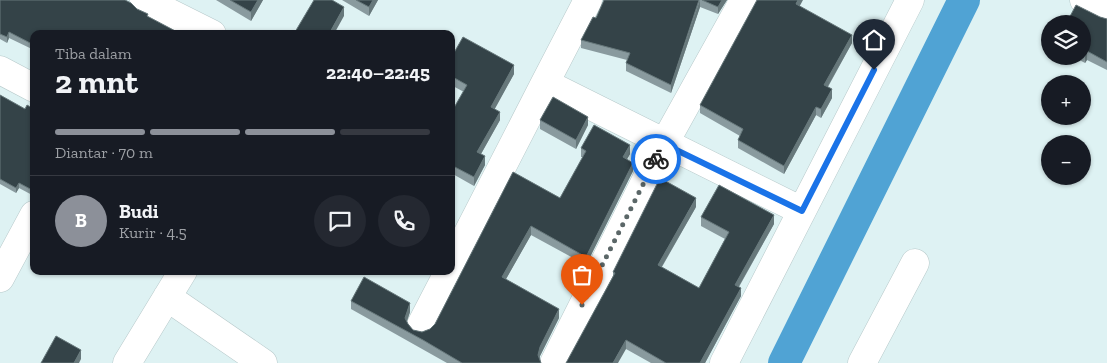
<!DOCTYPE html>
<html lang="id">
<head>
<meta charset="utf-8">
<style>
  :root { --surface:#171b24; --page:#242831; --text:#f1f3f6; --muted:#9ea1a6; --line:#363941; --accent:#8c9099 }
  body { margin:0; font-family:"Zilla Slab",serif; background:var(--page); color:var(--text); height:100vh; display:flex; flex-direction:column; font-size:19px; white-space:nowrap }
  * { box-sizing:border-box; margin:0 }
  p { font-size:16px; color:var(--muted) }
  .icon { flex:none; width:28px; height:28px; fill:none; stroke:currentColor; stroke-width:2; stroke-linecap:round; stroke-linejoin:round }
  .map { position:relative; flex:1; overflow:hidden }
  .side { position:absolute; left:30px; top:30px; width:425px; height:245px; display:flex; flex-direction:column; background:var(--surface); border-radius:10px; box-shadow:0 1px 4px #0004 }
  .side>* { flex:none }
  .fabs { position:absolute; left:1041px; top:15px; display:grid; gap:10px }
  .fabs a { display:grid; place-items:center; width:50px; height:50px; border-radius:50%; background:var(--surface); box-shadow:0 1px 4px #0004; font-size:25px }
  .pin { position:absolute; display:grid; place-items:center; width:42px; height:42px; color:#fff; margin:-51px -21px; border-radius:50% 50% 50% 0; rotate:-45deg; box-shadow:0 0 5px #0007 }
  .pin .icon { rotate:45deg }
  .courier { position:absolute; display:grid; place-items:center; width:50px; height:50px; margin:-25px; border:4px solid #1a73e8; border-radius:50%; background:#fff; color:#222; box-shadow:0 1px 6px #0007 }
  .overview em { font-style:normal; font-weight:700 }
  .overview div { display:flex; flex-direction:column-reverse }
  .overview { display:flex; align-items:center; justify-content:space-between; height:85px; padding:0 25px }
  h1 { font-size:32px; font-weight:700; line-height:38px }
  .bar { display:grid; grid-template-columns:repeat(4,1fr); gap:8px 5px; align-content:center; height:60px; padding:0 25px }
  .bar i { height:6px; border-radius:4px; background:var(--line) }
  .bar .active { background:var(--accent) }
  .bar p { grid-column:span 4 }
  .line { display:flex; align-items:center; gap:12px; padding:0 25px; border-top:1px solid var(--line) }
  .line div { flex:1 }
  .round { display:grid; place-items:center; flex:none; width:52px; height:52px; border-radius:26px; background:var(--page) }
  .map>svg:first-child { display:block }
  .lines { fill:none; stroke-linecap:round; stroke-linejoin:round }
  .canal { stroke:#50a3d4; stroke-width:32 }
  .minor-casing { stroke:#b7c9ca; stroke-width:29 }
  .minor { stroke:#fff; stroke-width:28 }
  .wall { fill:#899a9e }
  .shaded-wall { fill:#67787b }
  .building { fill:#344348; stroke:#67787b }
  .done { stroke:#5b6768; stroke-width:5; stroke-dasharray:0 9 }
  .route { stroke:#1a73e8; stroke-width:6 }
</style>
</head>
<body>
<div class="map">
<svg width="1107" height="363" viewBox="0 0 1107 363">
  <rect width="100%" height="100%" fill="#def2f3"/>
  <g class="lines">
    <path class="canal" d="M784,363L964,0"/>
    <defs>
      <path id="minor" d="M144,0L212,34
        M1084,0L1107,12
        M0,70L34,88
        M545,83L588,0
        M451,266L545,83L802,211
        M0,278L34,215
        M167,297L263,363
        M421,325L449,271
        M127,363L183,271
        M554,363L664,144L744,0
        M724,363L910,0
        M862,363L915,263"/>
    </defs>
    <use href="#minor" class="minor-casing"/>
    <use href="#minor" class="minor"/>
  </g>
  <path class="wall" d="M0,0L34,34V50L9,38L7,43L0,39Z
    M216,0H263L251,21Z
    M342,0H378L369,16Z
    M604,0H727L718,14L700,7L671,93L626,71V63L627,60L581,48V40L596,18Z
    M799,6L852,43L828,87L832,98L821,118L816,115L784,174L738,148V140L740,136L700,113V105Z
    M1100,17L1107,19V70L1087,60L1085,63L1072,56H1082V24Z
    M451,58L514,74L494,109L500,120L481,154L485,165L474,186L451,173V113L464,92L451,85Z
    M0,95L25,109H34V196L19,188L16,193L0,184Z
    M540,120L588,125L576,149L540,129Z
    M581,148L630,154L627,159L633,171L586,265L531,235L506,279L559,318L540,356V358L541,363H447L351,309V301L410,312L407,322L408,324L413,330L422,332L430,329L435,324L513,172L560,198L583,157H581Z
    M696,207L662,267L699,288L725,239L701,226V217L774,224L739,287L741,296L705,363H651L626,349L568,361L613,276V272Z"/>
  <path class="shaded-wall" d="M258,0H263L251,21V12Z
    M373,0H378L369,16V7Z
    M700,0V7L671,93V85Z
    M722,0H727L718,14V7Z
    M798,0H803L796,13V4Z
    M344,7V16L334,34H329Z
    M9,32V38L7,43V37Z
    M852,35V43L824,93V85Z
    M1087,51V60L1085,63V55Z
    M514,65V74L491,116V107Z
    M832,89V98L821,118V109Z
    M816,107V115L784,174V166Z
    M500,112V120L477,161V152Z
    M588,117V125L576,149V140Z
    M630,145V154L623,166V157Z
    M485,156V165L474,186V177Z
    M633,163V171L586,265V257Z
    M19,183V188L16,193V188Z
    M696,198V207L658,273V265Z
    M774,215V224L735,293V285Z
    M531,226V235L502,286V277Z
    M741,288V296L705,363H700Z
    M410,303V312L405,326V318Z
    M559,309V318L540,356L538,363V355L540,347Z
    M626,340V349L618,363H613Z
    M81,350V359L79,363H74Z"/>
  <path class="building" d="M0,0H125L131,3L137,9L148,14L147,16L181,34H34V45L9,32L7,37L0,34Z
    M230,0H258L251,12Z
    M314,0H332L344,7L329,34H298L295,32Z
    M356,0H373L369,7Z
    M604,0H699L671,85L626,63L630,53L581,40L593,17L596,18Z
    M702,0H722L718,7Z
    M757,0H798L796,4L852,35L824,85L832,89L821,109L816,107L784,166L738,140L743,129L700,105Z
    M1076,5L1100,17L1107,19V62L1087,51L1085,55L1082,53V24H1066Z
    M463,37L514,65L491,107L500,112L477,152L485,156L474,177L451,165V113L467,85L451,76V58Z
    M0,95L25,109L27,105L34,109V191L19,183L16,188L0,179Z
    M553,97L588,117L576,140L540,120Z
    M594,125L630,145L623,157L633,163L586,257L531,226L502,277L559,309L540,347L538,355L541,363H462L423,340L351,301L364,277L410,303L405,318L408,324L413,330L422,332L430,329L435,324L513,172L560,198L586,151L581,148Z
    M660,178L696,198L658,265L699,288L729,232L701,217L719,185L774,215L735,285L741,288L700,363H666L626,340L613,363H566L615,273L613,272Z
    M56,336L81,350L74,363H41Z"/>
  <g class="lines">
    <path class="done" d="M582,305L656,159"/>
    <path class="route" d="M656,159L664,144L802,211L874,70"/>
  </g>
</svg>
<div class="fabs">
<a><svg class="icon" aria-label="layers" viewBox="0 0 24 24"><path d="M12 4l9 5-9 5-9-5zM3 14l9 5 9-5"/></svg></a>
<a>+</a>
<a>−</a>
</div>
<div class="pin" style="left:582px;top:305px;background:#ea580c"><svg class="icon" aria-label="bag" viewBox="0 0 24 24"><path d="M5 8h14l-1 12H6zM9 8a3 3 0 0 1 6 0"/></svg></div>
<div class="pin" style="left:874px;top:70px;background:#1f2937"><svg class="icon" aria-label="home" viewBox="0 0 24 24"><path d="M3 11l9-7 9 7M6 9v11h12V9"/></svg></div>
<div class="courier" style="left:656px;top:159px"><svg class="icon" aria-label="bike" viewBox="0 0 24 24"><circle cx="6" cy="16" r="4"/><circle cx="18" cy="16" r="4"/><path d="M6 16l4-8h5l3 8M10 8l3 8H6M13 5h3"/></svg></div>
<section class="side">
<div class="overview"><div><h1>2 mnt</h1><p>Tiba dalam</p></div><em>22:40–22:45</em></div>
<div class="bar"><i class="active"></i><i class="active"></i><i class="active"></i><i></i><p>Diantar · 70 m</p></div>
<div class="line" style="height:90px"><b class="round" style="background:var(--accent);color:#fff">B</b><div><b>Budi</b><p>Kurir · 4.5</p></div><a class="round"><svg class="icon" aria-label="chat" viewBox="0 0 24 24"><path d="M4 5h16v11H9l-5 4z"/></svg></a><a class="round"><svg class="icon" aria-label="phone" viewBox="0 0 24 24"><path d="M5 4h4l2 5-3 2q2 4 5 5l2-3 5 2v4C11 20 4 13 5 4z"/></svg></a></div>
</section>
</div>
</body>
</html>
